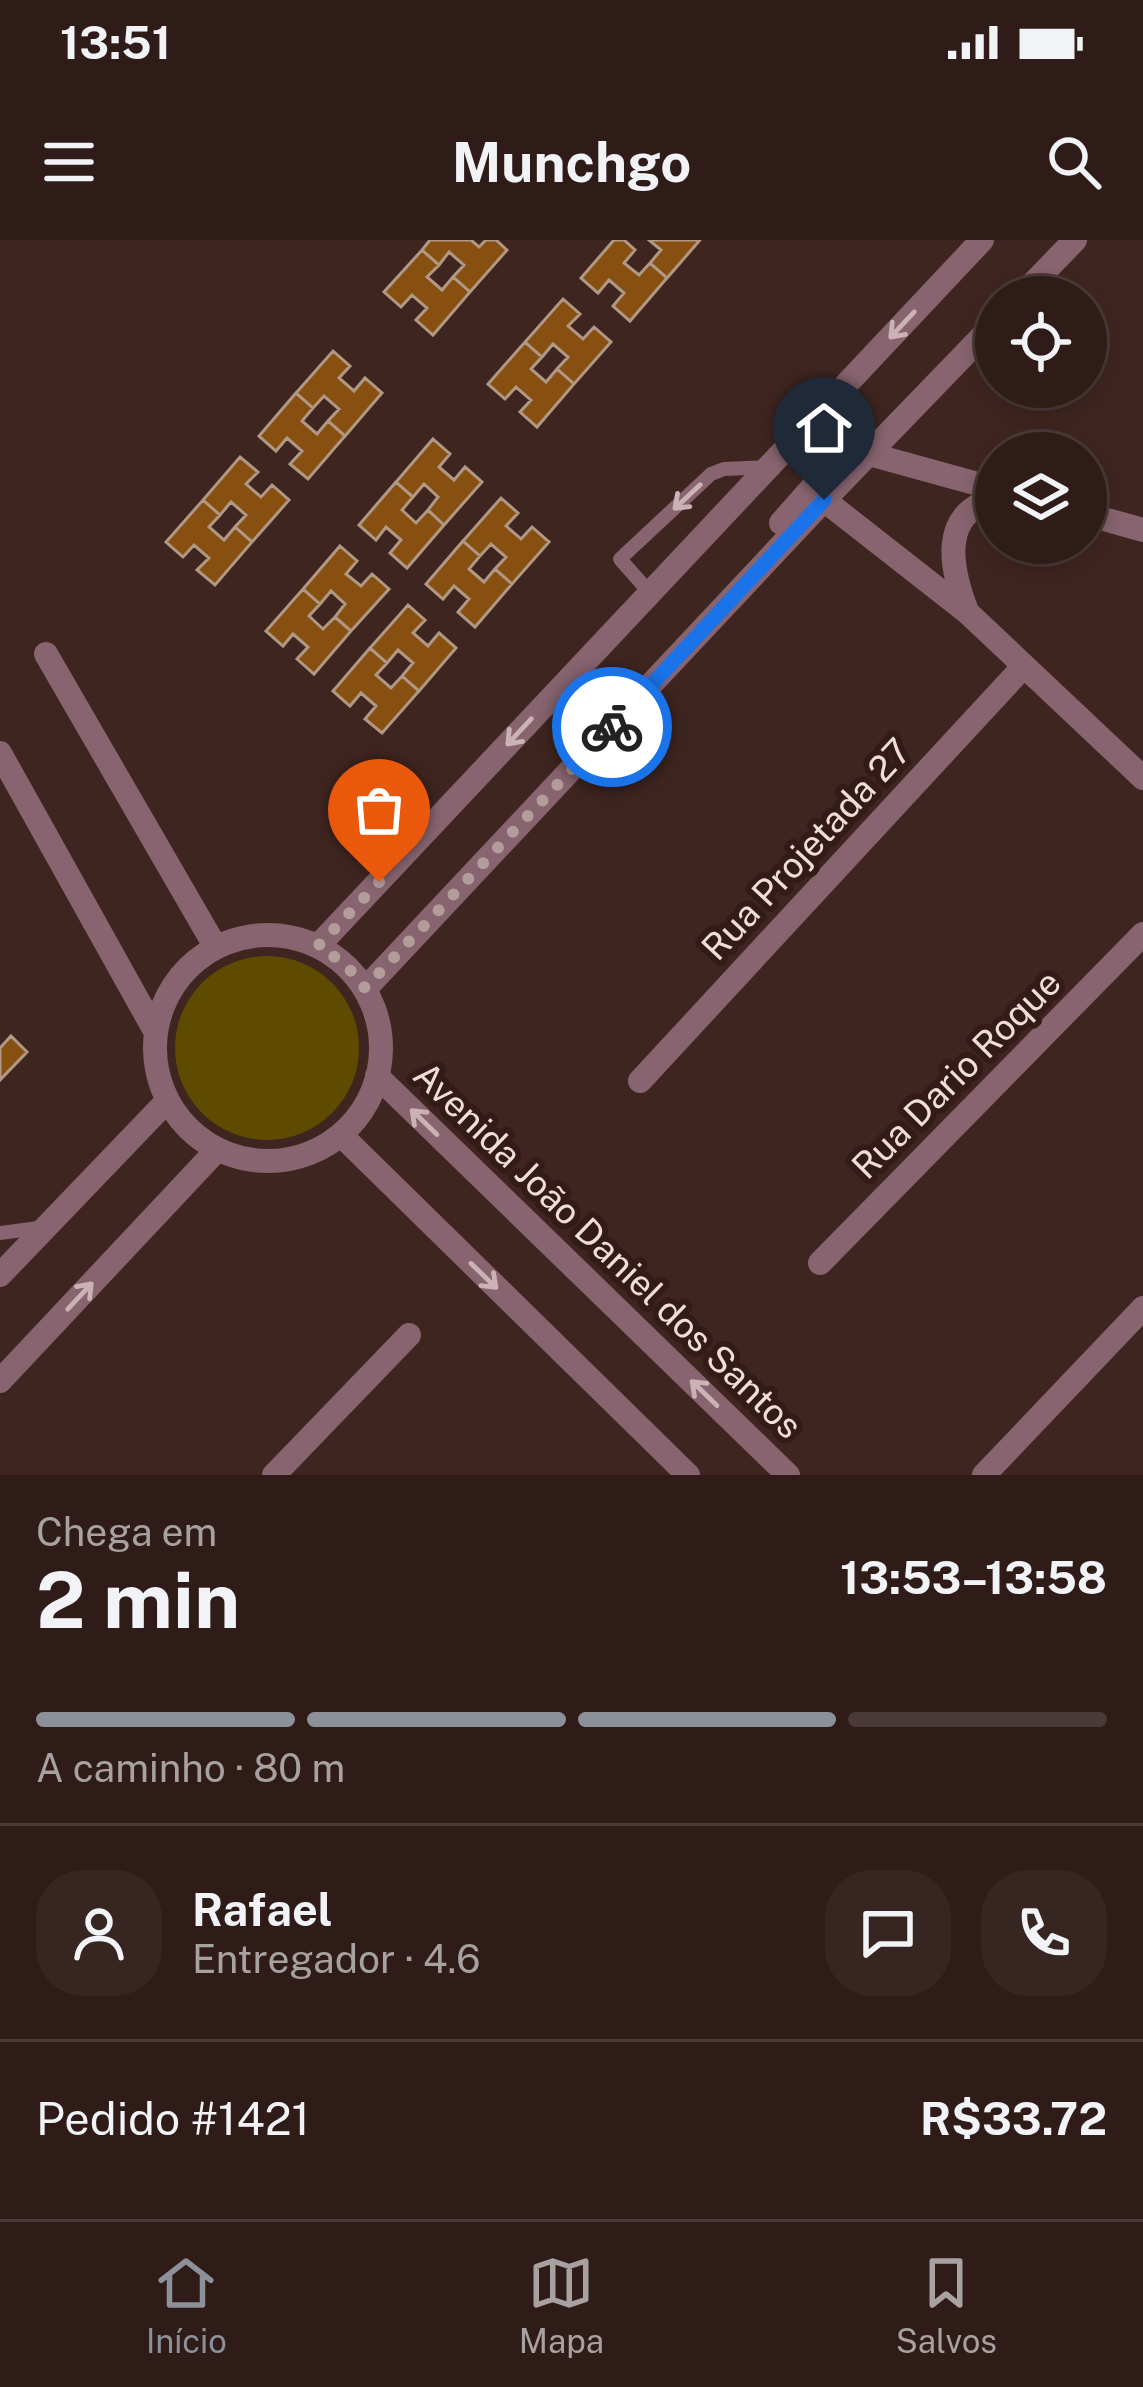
<!DOCTYPE html>
<html lang="pt">
<head>
<meta charset="utf-8">
<style>
  :root { --surface:#2f1c18; --page:#372521; --text:#f1f3f6; --muted:#a7a1a2; --line:#4a3a37; --accent:#8c9099 }
  body { margin:0; font-family:"Public Sans",sans-serif; background:var(--page); color:var(--text); height:100vh; display:flex; flex-direction:column; font-size:45px; white-space:nowrap }
  * { box-sizing:border-box; margin:0 }
  p { font-size:39px; color:var(--muted) }
  .icon { flex:none; width:66px; height:66px; fill:none; stroke:currentColor; stroke-width:2; stroke-linecap:round; stroke-linejoin:round }
  .map { position:relative; height:1235px; overflow:hidden }
  .sheet { display:flex; flex-direction:column; background:var(--surface); flex:1 }
  .sheet>* { flex:none }
  .buttons { position:absolute; left:975px; top:36px; display:grid; gap:24px }
  .buttons a { display:grid; place-items:center; width:132px; height:132px; border-radius:50%; background:var(--surface); box-shadow:0 6px 18px #0003,0 0 0 3px var(--line); font-size:60px }
  .pin { position:absolute; display:grid; place-items:center; width:102px; height:102px; color:#fff; margin:-123px -51px; border-radius:50% 50% 50% 0; rotate:-45deg; box-shadow:0 0 12px #0007 }
  .pin .icon { rotate:45deg }
  .courier { position:absolute; display:grid; place-items:center; width:120px; height:120px; margin:-60px; border:9px solid #1a73e8; border-radius:50%; background:#fff; color:#222; box-shadow:0 3px 15px #0007 }
  .head em { font-style:normal; font-weight:700 }
  .head div { display:flex; flex-direction:column-reverse }
  .head { display:flex; align-items:center; justify-content:space-between; height:204px; padding:0 36px }
  h1 { font-size:78px; font-weight:700; line-height:90px }
  .bar { display:grid; grid-template-columns:repeat(4,1fr); gap:18px 12px; align-content:center; height:144px; padding:0 36px }
  .bar i { height:15px; border-radius:9px; background:var(--line) }
  .bar .current { background:var(--accent) }
  .bar p { grid-column:span 4 }
  .line { display:flex; align-items:center; gap:30px; padding:0 36px; border-top:3px solid var(--line) }
  .line div { flex:1 }
  .round { display:grid; place-items:center; flex:none; width:126px; height:126px; border-radius:48px; background:var(--page) }
  .status { display:flex; justify-content:space-between; align-items:center; height:84px; padding:0 60px; background:var(--surface); direction:ltr }
  .status svg { height:33px; fill:currentColor }
  header { display:flex; justify-content:space-between; align-items:center; height:156px; padding:0 36px; background:var(--surface); font-size:54px; font-weight:700 }
  .dock { display:flex; justify-content:space-around; align-items:center; height:168px; border-top:3px solid var(--line); background:var(--surface); font-size:33px; color:var(--muted) }
  .dock a { display:grid; justify-items:center; gap:6px }
  .dock .current { color:var(--accent) }
  .map>svg:first-child { display:block }
  .green { fill:#5e4b00 }
  .building { fill:#874f10; stroke:#b09884; stroke-width:3 }
  .lines { fill:none; stroke-linecap:round; stroke-linejoin:round }
  .service { stroke:#87646f; stroke-width:14 }
  .minor { stroke:#87646f; stroke-width:24 }
  .tertiary { stroke:#87646f; stroke-width:24 }
  .oneway { stroke:#cbb3b5 }
  .done { stroke:#b29d9a; stroke-width:12; stroke-dasharray:0 21.6 }
  .route { stroke:#1a73e8; stroke-width:15 }
  .labels { text-anchor:middle; dominant-baseline:central; stroke-width:12; stroke-linejoin:round; paint-order:stroke }
  .street-label { font-size:36px; fill:#f0dedb; stroke:#341b17 }
</style>
</head>
<body>
<div class="status"><b>13:51</b><svg viewBox="0 0 49 12"><path d="M0 12V9h3v3zM5 12V6h3v6zM10 12V3h3v9zM15 12V0h3v12zM26 1h20v11H26zM47 4h2v5h-2z"/></svg></div>
<header><svg class="icon" aria-label="menu" viewBox="0 0 24 24"><path d="M4 6h16M4 12h16M4 18h16"/></svg>Munchgo<svg class="icon" aria-label="search" viewBox="0 0 24 24"><circle cx="10" cy="10" r="6"/><path d="M15 15l6 6"/></svg></header>
<div class="map">
<svg width="1143" height="1235" viewBox="0 0 1143 1235">
  <rect width="100%" height="100%" fill="#3f2520"/>
  <path class="green" d="M175 808a92 92 0 1 1 184 0a92 92 0 1 1-184 0Z"/>
  <path class="building" d="M430,0H471L479,7L486,0H496L507,10L470,52L453,37L464,25L449,12L439,25L422,10Z
    M614,0H624L635,10L624,23L639,35L650,23L667,38L630,81L613,66L624,53L609,40L598,53L581,38Z
    M649,0H700L667,38L650,23L661,10Z
    M422,10L439,25L427,37L442,50L453,37L470,52L433,95L416,80L427,68L412,55L401,67L384,52Z
    M563,59L580,74L568,86L583,99L594,87L611,102L574,144L557,129L568,117L553,104L542,117L525,102Z
    M525,102L542,117L531,129L546,142L557,129L574,144L537,187L520,172L531,160L516,147L505,159L488,144Z
    M333,111L350,126L339,138L354,151L365,138L382,153L345,196L328,181L339,169L324,156L313,168L296,153Z
    M296,153L313,168L302,181L317,194L328,181L345,196L308,239L290,224L302,211L287,198L276,211L259,196Z
    M433,199L450,214L439,227L454,240L465,227L482,242L444,285L428,270L438,257L424,244L413,257L396,242Z
    M240,217L258,232L246,244L261,257L272,245L289,260L252,302L235,287L246,275L231,262L220,275L203,260Z
    M396,242L413,257L402,270L416,283L428,270L444,285L407,328L390,313L401,300L386,287L376,300L359,285Z
    M501,258L518,273L506,286L521,299L532,287L549,302L512,344L495,329L506,317L491,304L480,316L463,301Z
    M203,260L220,275L209,287L224,300L235,287L252,302L215,345L197,330L209,318L194,305L183,317L166,302Z
    M463,301L480,316L469,329L484,342L495,329L512,344L475,387L458,372L469,359L454,346L443,359L426,344Z
    M340,306L357,321L346,334L361,346L372,334L389,349L351,391L335,377L345,364L331,351L320,364L303,349Z
    M303,349L320,364L309,376L323,389L335,377L351,391L314,434L297,419L308,407L293,394L283,406L266,391Z
    M408,365L425,380L413,393L428,406L439,393L456,408L419,451L402,436L413,423L398,410L387,423L370,408Z
    M370,408L387,423L376,435L391,448L402,436L419,451L382,493L365,479L376,466L361,453L350,466L333,451Z
    M11,796L27,812L0,840V808Z"/>
  <g class="lines">
    <path class="service" d="M650,353L620,319L711,234L724,229L768,227
      M0,993L46,987"/>
    <path class="minor" d="M1020,57L1075,0
      M824,167L869,214L996,249
      M824,260L967,372L1143,538
      M1086,274L1143,290
      M781,283L832,225L809,184
      M967,371C951,330 938,272 996,259
      M46,414L215,706
      M0,513L155,791
      M155 808a113 113 0 1 1 226 0a113 113 0 1 1-226 0Z
      M318,706L982,0
      M366,748L824,260L996,82
      M640,841L1024,426
      M820,1023L1143,694
      M0,1035L167,861
      M0,1141L217,910
      M274,1235L409,1095
      M984,1235L1143,1068"/>
    <path class="tertiary" d="M377,836L788,1235
      M341,895L688,1235"/>
  </g>
  <defs><path id="oneway-shaft" d="M-6 0H5M1.5-3L5.5 0L1.5 3" fill="none" stroke-width="1.6" stroke-linecap="round" stroke-linejoin="round" transform="scale(3)"/></defs>
  <g class="oneway">
    <use href="#oneway-shaft" transform="translate(902 85) rotate(133)"/>
    <use href="#oneway-shaft" transform="translate(687 257) rotate(137)"/>
    <use href="#oneway-shaft" transform="translate(519 492) rotate(133)"/>
    <use href="#oneway-shaft" transform="translate(424 882) rotate(-136)"/>
    <use href="#oneway-shaft" transform="translate(484 1036) rotate(44)"/>
    <use href="#oneway-shaft" transform="translate(80 1056) rotate(-47)"/>
    <use href="#oneway-shaft" transform="translate(704 1153) rotate(-136)"/>
  </g>
  <g class="lines">
    <path class="done" d="M379,642L318,706L345,724L365,748L612,487"/>
    <path class="route" d="M612,487L824,260"/>
  </g>
  <g class="labels">
    <g class="street-label">
      <text transform="translate(806 609) rotate(-47)">Rua Projetada 27</text>
      <text transform="translate(956 834) rotate(-45)">Rua Dario Roque</text>
      <text transform="translate(608 1010) rotate(44)">Avenida João Daniel dos Santos</text>
    </g>
  </g>
</svg>
<div class="buttons">
<a><svg class="icon" aria-label="locate" viewBox="0 0 24 24"><circle cx="12" cy="12" r="6"/><path d="M12 2v4M12 18v4M2 12h4M18 12h4"/></svg></a>
<a><svg class="icon" aria-label="layers" viewBox="0 0 24 24"><path d="M12 4l9 5-9 5-9-5zM3 14l9 5 9-5"/></svg></a>
</div>
<div class="pin" style="left:379px;top:642px;background:#ea580c"><svg class="icon" aria-label="bag" viewBox="0 0 24 24"><path d="M5 8h14l-1 12H6zM9 8a3 3 0 0 1 6 0"/></svg></div>
<div class="pin" style="left:824px;top:260px;background:#1f2937"><svg class="icon" aria-label="home" viewBox="0 0 24 24"><path d="M3 11l9-7 9 7M6 9v11h12V9"/></svg></div>
<div class="courier" style="left:612px;top:487px"><svg class="icon" aria-label="bike" viewBox="0 0 24 24"><circle cx="6" cy="16" r="4"/><circle cx="18" cy="16" r="4"/><path d="M6 16l4-8h5l3 8M10 8l3 8H6M13 5h3"/></svg></div>
</div>
<section class="sheet">
<div class="head"><div><h1>2 min</h1><p>Chega em</p></div><em>13:53–13:58</em></div>
<div class="bar"><i class="current"></i><i class="current"></i><i class="current"></i><i></i><p>A caminho · 80 m</p></div>
<div class="line" style="height:216px"><a class="round"><svg class="icon" aria-label="person" viewBox="0 0 24 24"><circle cx="12" cy="8" r="4"/><path d="M4 21q1-7 8-7t8 7"/></svg></a><div><b>Rafael</b><p>Entregador · 4.6</p></div><a class="round"><svg class="icon" aria-label="chat" viewBox="0 0 24 24"><path d="M4 5h16v11H9l-5 4z"/></svg></a><a class="round"><svg class="icon" aria-label="phone" viewBox="0 0 24 24"><path d="M5 4h4l2 5-3 2q2 4 5 5l2-3 5 2v4C11 20 4 13 5 4z"/></svg></a></div>
<div class="line" style="height:156px"><div>Pedido #1421</div><b>R$33.72</b></div>
</section>
<nav class="dock">
<a class="current"><svg class="icon" aria-label="home" viewBox="0 0 24 24"><path d="M3 11l9-7 9 7M6 9v11h12V9"/></svg>Início</a>
<a><svg class="icon" aria-label="map" viewBox="0 0 24 24"><path d="M3 6l6-2 6 2 6-2v14l-6 2-6-2-6 2zM9 4v14M15 6v14"/></svg>Mapa</a>
<a><svg class="icon" aria-label="saved" viewBox="0 0 24 24"><path d="M7 4h10v16l-5-4-5 4z"/></svg>Salvos</a>
</nav>
</body>
</html>
